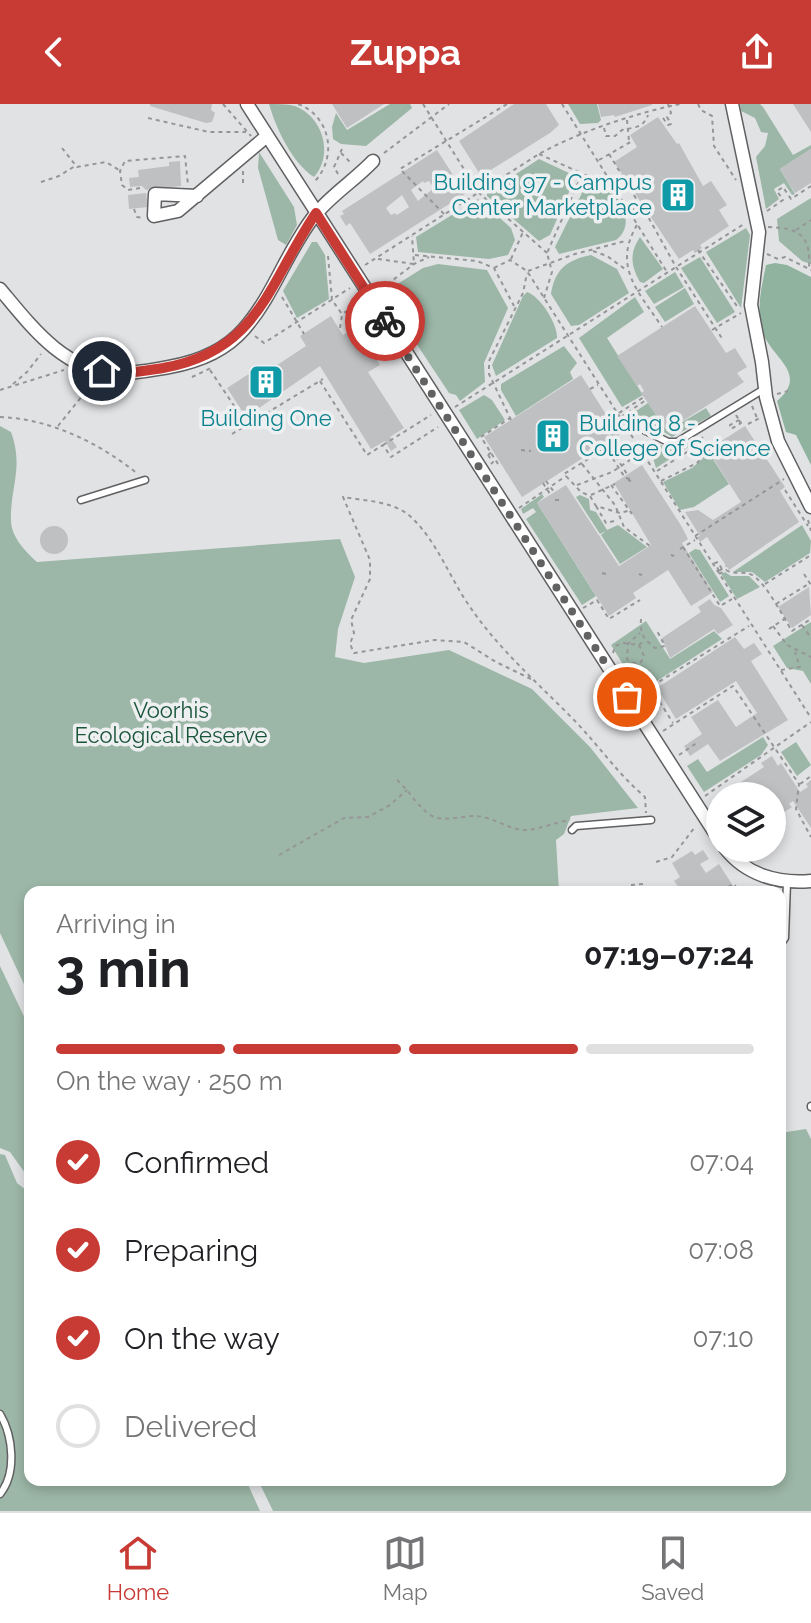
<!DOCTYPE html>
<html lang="en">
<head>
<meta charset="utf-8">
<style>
  :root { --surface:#fff; --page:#f2f2f2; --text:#202124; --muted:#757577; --line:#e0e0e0; --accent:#c83a34 }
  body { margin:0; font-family:Raleway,sans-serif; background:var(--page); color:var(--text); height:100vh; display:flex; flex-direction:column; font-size:30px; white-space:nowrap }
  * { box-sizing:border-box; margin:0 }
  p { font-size:26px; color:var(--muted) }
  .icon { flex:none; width:44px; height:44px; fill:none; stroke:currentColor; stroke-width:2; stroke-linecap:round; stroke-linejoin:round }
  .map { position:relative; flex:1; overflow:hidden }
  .panel { position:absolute; left:24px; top:782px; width:762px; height:600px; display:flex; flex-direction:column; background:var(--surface); border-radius:16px; box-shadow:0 4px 12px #0003 }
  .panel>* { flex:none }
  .controls { position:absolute; left:706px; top:678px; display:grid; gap:16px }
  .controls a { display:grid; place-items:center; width:80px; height:80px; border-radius:50%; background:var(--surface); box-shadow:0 4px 12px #0003; font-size:40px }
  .pin { position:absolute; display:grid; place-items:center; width:68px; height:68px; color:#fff; margin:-34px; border:4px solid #fff; border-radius:50%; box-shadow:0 2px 8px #0007 }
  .courier { position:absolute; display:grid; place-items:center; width:80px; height:80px; margin:-40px; border:6px solid #c83a34; border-radius:50%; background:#fff; color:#222; box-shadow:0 2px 10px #0007 }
  .headline em { font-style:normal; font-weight:700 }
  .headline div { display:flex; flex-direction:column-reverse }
  .headline { display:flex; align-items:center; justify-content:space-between; height:136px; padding:0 32px }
  h1 { font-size:52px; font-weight:700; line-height:60px }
  .bar { display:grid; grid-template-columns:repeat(4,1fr); gap:12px 8px; align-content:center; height:96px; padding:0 32px }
  .bar i { height:10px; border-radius:6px; background:var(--line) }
  .bar .selected { background:var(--accent) }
  .bar p { grid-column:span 4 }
  ol { padding:0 32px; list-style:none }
  li { display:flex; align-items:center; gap:24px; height:88px }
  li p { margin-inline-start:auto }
  li .icon { padding:8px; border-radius:50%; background:var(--accent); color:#fff; stroke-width:4 }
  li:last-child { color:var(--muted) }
  li i { width:44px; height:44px; border:4px solid var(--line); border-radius:50% }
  header { display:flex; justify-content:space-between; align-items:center; height:104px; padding:0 32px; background:var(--accent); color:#fff; font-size:36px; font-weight:700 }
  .tab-bar { display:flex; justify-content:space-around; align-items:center; height:112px; border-top:2px solid var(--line); background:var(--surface); font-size:22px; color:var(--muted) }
  .tab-bar a { display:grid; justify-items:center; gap:4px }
  .tab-bar .selected { color:var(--accent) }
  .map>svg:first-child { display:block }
  .green { fill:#9cb7a7 }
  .forest { fill:#8fb39e }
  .building { fill:#bfc0c2; fill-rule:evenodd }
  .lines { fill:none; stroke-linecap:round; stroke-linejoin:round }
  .lane-casing { stroke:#606062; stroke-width:9 }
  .street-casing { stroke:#606062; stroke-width:15 }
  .path { stroke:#959697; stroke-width:2; stroke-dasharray:4 4; stroke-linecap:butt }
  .lane { stroke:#fff; stroke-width:6 }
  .street { stroke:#fff; stroke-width:12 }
  .path-bridge { stroke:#959697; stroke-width:2; stroke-dasharray:4 4; stroke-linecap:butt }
  .done { stroke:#626263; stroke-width:8; stroke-dasharray:0 14.4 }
  .route { stroke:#c83a34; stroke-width:10 }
  .labels { text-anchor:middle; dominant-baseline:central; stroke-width:7; stroke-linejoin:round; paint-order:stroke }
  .culture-label { font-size:22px; fill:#0d838f; stroke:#eeeff1; text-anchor:end }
  .park-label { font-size:22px; fill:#195539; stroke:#eeeff1 }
</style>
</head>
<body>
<header><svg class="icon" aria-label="back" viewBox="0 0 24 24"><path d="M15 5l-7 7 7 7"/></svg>Zuppa<svg class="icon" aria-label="share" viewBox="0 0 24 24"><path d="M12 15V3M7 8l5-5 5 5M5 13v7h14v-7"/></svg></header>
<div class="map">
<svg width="811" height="1407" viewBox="0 0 811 1407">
  <rect width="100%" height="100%" fill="#e1e2e4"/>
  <path class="green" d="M269,0C277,0 287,0 295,2C323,13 334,50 314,73C292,59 276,24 269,0Z
    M390,0H410L412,4L366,42L341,40L333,35L332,23L336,9L347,26Z
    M568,0H597L601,16L598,19L580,20Z
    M740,0H760L763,3L793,51L811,41V45L780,65L795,90L792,91L784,79L774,85L779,95L766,105L756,53L765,42L768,29L761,28L755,14L741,7Z
    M259,48L294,103L297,121L286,141L278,136L258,64Z
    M539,55L569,69L573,79L550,131L539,137L487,92V89Z
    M588,77C613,76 641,118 616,136L559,150L555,143Z
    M811,94V160L802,157L779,137L777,115Z
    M478,95L511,124L515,136L508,151L489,155L418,148L416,133Z
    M746,124L750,131L741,204L706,148Z
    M640,133L663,165L644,179L640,178C631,162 629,149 640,133Z
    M312,138H317L325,151L329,195L297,214L283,187Z
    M591,151L617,165L629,189L579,221L571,222L551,190C555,165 567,156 591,151Z
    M700,153L735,208L717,219L681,164Z
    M438,160L487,166L508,204L484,259L485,278L460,297L456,291L449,289L383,189L423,164Z
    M675,168L684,183L654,200L645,187Z
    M685,184L694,200L665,218L655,203Z
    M527,188C540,192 558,220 557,234L496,272L492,261L523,192Z
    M635,193L644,208L607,234L643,291L622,303L579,234Z
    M564,242L577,259L570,268L573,275L516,312L501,286V280Z
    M484,291L492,296L505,316L477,335L459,306Z
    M648,299L667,327L706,304L711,312L672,333L648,318H635L630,311Z
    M0,322L11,328C24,364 10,383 11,416C11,433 25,447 37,458L340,435L355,473L338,525L335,553L364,559L449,546L532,585L590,643L638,704L571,712L564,730L556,736L559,788H30V893L0,829Z
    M691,337L693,340L656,364L649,340L676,343Z
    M709,349L729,380L694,403L680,406L663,378L692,364Z
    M542,390L544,393L537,399L596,492L582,501L526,415L536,408L533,404L523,410L521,405Z
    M580,391L589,395L590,406L596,408L607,426L618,421L647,443L620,460L601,431L606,427L600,430L576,393Z
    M802,421L811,437L810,449L765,478L752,468H733Z
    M695,445L700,446L729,492L720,498L689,449Z
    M725,468L731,472H749L760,483L737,495L721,470Z
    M646,517L670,555L714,527L722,535L640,588L611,541Z
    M811,518V580L803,567L787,564L773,542Z
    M763,633L768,641L761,651L704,688L687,662L698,655L707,668Z
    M796,638L811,661L797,672L781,648Z
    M0,862L30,925V1076L10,1048L0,1044Z
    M806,1025L811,1035V1407H273L258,1376H780V1029Z
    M0,1050L5,1051L17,1079L30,1089V1376H246L260,1407H0Z"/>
  <path class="forest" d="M775,159L787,161L811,173V361L796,331L786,328L777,297C811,268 768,253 762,225C756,203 762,182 766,161Z"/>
  <path class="building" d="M150,0H212L211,6L215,9L212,18L206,19L150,2Z
    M332,0H384L347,24Z
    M514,0H546L559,21L550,29L481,72L459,37Z
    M598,0H652V1L615,13L614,11L601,13Z
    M793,0H811V28Z
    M658,13L677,40L679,39L703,82L711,77L727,101L719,106L729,122L700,141L702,144L695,149L693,146L679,155L614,58L637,43L630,31Z
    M811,45V79L795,89L780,65Z
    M437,46L457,77L461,74L467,84L463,86L465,90L370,150L350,119L346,122L340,112L344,110L342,107ZM423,77L424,79L429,77L434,84L418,97L411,86ZM402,91L409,103L397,111L395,109L391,111L386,104Z
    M180,57L181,82L146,86L142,82L130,83L129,74L139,73L138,66L169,62V58Z
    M146,89L148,103L129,105L128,91Z
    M695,202L726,249L735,244L747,263L737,269L744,278L667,327L641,289L644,287L640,280L637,282L617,252Z
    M331,212L343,231L356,223L380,261L368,268L404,324L390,333L397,343L391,347L385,337L371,345L320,262L246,313L227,284L255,266L259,273L306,242L300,232Z
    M581,271L619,331L522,393L484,333Z
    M745,322L785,383L780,387L799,418L729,466L707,433L700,438L697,433L700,432L685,408L698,406L713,416L741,398L709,348L714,345L712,343Z
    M642,361L682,423L688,435L682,439L713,488L691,502L668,466L633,489L636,494L609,512L537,399L566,381L619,462L651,441L614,379Z
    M40 436a14 14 0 1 1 28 0a14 14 0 1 1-28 0Z
    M809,483L811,511L792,524L778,503Z
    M710,495L714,501L721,504L733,521L718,530L714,525L670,554L662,534L701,508L698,503Z
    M735,533L744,545L754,539L762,550L751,557L788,616L720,657L708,640L690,652L684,642L702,630L691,613L718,596L736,623L757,609L736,577L676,615L657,584Z
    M772,652L778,662L781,659L800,688L808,683L806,680L811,676V724L793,697L789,700L792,703L772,716V692H742L735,682L764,663L761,659Z
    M703,746L709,755L700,760L706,769L719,760L737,788H682L674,777L680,773L672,759L692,747L695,751Z"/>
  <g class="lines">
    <defs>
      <path id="lane" d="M640,324L668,338H677L764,285
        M81,396L145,376
        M572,726L576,722L651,716
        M780,841L785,834L787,778
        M811,1002V1003
        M0,1310C13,1332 17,1369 0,1390"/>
      <path id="street" d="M247,0L720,737
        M732,0L759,128L751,201L762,258L766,293L778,337L811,403
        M197,92L155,90L154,112L178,107L267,32
        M0,185C31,222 63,266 115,269C133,270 151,266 169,263C197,258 225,247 244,225C274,191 287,146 315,111C331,91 355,76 373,57
        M725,744C746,771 778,780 811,777"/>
    </defs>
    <use href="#lane" class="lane-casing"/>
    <use href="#street" class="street-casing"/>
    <path class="path" d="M223,0L251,32
      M298,0C330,12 338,52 315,77
      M423,0L479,89L547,149
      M562,0L667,168
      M698,0L701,6L712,12L714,42L736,76
      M148,14L209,28H246
      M663,14L668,21L671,20L667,13L671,9L668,0
      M627,16L629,37
      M604,24L606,32H615L622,26C635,23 643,24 648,11
      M62,44L77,63L106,58L119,66
      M341,49L352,60
      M384,49L449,0
      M539,50L581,69
      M609,50L640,101L631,107
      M599,56L632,37
      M243,67V82
      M338,70L334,63L342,45
      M456,75L465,70
      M41,78L59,72L75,62
      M140,84L128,86L122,81L120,67L125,57L185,52L188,81
      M641,100L676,163L723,236
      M134,105L137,113L143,114
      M767,107L783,96L777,87L783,83L791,95L811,82
      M444,110L400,65L507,0
      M637,121C612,163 639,188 662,223
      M768,123C800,124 811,131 809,165L811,166
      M796,126L811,116
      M698,146L739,205
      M593,147L607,152L625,165
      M767,150L778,155L785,153L809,165
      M415,151L477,157L494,164L514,202
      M328,152L332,196L342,210L360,199
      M378,155L414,160L412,132
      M511,155L523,128
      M365,161L539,50C581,27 633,10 680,0
      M494,164L510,156L527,167L811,614
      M528,167L575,150L625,137
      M381,185L414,160L429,153
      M282,193L304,230
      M544,194L552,168L547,149L582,70L598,75L609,74
      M340,224L342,211
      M712,226L741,209
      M255,232L264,239L350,184
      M210,266L247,321
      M192,273L213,263
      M320,277L367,351L383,341L391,353L438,323
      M13,280L27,268L41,250
      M590,285L598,281
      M0,286L64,266
      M777,290L788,287
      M752,302L757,314
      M455,303L744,120
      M619,309L644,293
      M736,311L741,319L731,325L730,321L739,316
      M0,313C51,315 99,339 138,370
      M621,313L646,296
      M511,316L489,270V257L523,189L527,169
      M748,320L758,315L759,317
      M58,322L94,277
      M232,330L323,275
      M607,339L627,370
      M383,341L431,311
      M609,342L564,370L581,388L590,392L596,402L620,409L631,406
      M619,343L625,339
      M521,346L531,347
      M488,351L493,358L491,360
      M498,360L481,333L510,314
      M582,360L615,401L624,423L650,442
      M657,367L692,345L703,333
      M626,374L630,375
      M628,376L631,377
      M546,377L554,388
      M661,377L697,359L712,344
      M577,381L612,368L642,348
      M611,381L632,410
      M785,386L808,422
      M591,391L615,380
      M555,396H559
      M596,402L606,419L618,416
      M519,404L566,372
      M808,416L811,427
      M695,432L784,375
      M683,443L720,502L732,495
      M680,445L695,436
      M671,451L674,452
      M719,467L715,459L718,458L723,467
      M602,469L606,470
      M639,470L642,471
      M719,470L726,466C734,471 741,467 750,470C765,476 783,513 792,527L811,515
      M804,470L811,481
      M765,480L811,451
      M776,500L810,479
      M583,504L597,496L609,515L640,496
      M641,515C640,531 643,534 655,544L665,542L656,525
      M802,521L809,531L811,530
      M773,522L787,541L811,553
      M639,541L644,552L641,558L633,559L627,555L628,540L640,529
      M613,549L615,542L623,539L639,541L644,537
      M781,566L800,563L795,548
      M531,575L496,558L464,538L435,536L354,549L350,540L354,529L351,516L370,475V456L343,393C365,397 395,397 412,414C437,438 449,472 468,500C498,545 538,579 575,617C600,643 617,669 645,693L646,709
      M651,584L673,619
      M639,590L749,522
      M663,627L733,582L799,680L796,705L811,733
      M679,651L698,638
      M397,676C410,687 417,703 432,712C443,718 462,712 474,712C494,712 509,727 527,726C541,725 556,718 570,716
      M800,680L811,672
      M705,692L811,618
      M279,751L344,714L368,713L390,701L407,686
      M656,758L672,753L695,723
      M631,781L643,780
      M728,783L734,780L739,788"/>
    <use href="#lane" class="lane"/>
    <use href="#street" class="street"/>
    <path class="path-bridge" d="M739,316L742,323
      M604,341L624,372
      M488,351L493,347
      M543,379L550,390
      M719,467L726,462
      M769,525L786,514"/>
  </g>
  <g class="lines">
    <path class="done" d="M385,217L627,593"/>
    <path class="route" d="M102,267C123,271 143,267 163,264C259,247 268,180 316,109L385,217"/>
  </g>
  <defs>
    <symbol id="building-square" viewBox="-11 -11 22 22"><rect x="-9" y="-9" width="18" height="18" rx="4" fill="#0f9aa8" stroke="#eeeff1"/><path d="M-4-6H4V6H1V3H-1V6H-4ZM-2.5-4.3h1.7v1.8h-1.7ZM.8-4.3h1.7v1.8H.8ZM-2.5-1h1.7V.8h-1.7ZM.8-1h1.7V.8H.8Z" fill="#fff"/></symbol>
  </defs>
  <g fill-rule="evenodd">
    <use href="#building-square" x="658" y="71" width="40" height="40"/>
    <use href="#building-square" x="246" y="258" width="40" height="40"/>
    <use href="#building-square" x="533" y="312" width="40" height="40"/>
  </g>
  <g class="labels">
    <g class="culture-label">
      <text x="652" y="78">Building 97 - Campus<tspan x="652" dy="25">Center Marketplace</tspan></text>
      <text x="266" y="314" text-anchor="middle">Building One</text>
      <text x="579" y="319" text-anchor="start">Building 8 -<tspan x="579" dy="25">College of Science</tspan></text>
    </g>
    <g class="park-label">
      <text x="171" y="606">Voorhis<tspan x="171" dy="25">Ecological Reserve</tspan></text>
    </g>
  </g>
</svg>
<div class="controls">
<a><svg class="icon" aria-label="layers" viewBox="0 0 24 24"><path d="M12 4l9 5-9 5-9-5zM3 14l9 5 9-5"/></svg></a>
</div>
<div class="pin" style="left:627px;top:593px;background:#ea580c"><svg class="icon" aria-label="bag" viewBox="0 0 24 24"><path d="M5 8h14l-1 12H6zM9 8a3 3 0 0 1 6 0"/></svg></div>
<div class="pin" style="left:102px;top:267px;background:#1f2937"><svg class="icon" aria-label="home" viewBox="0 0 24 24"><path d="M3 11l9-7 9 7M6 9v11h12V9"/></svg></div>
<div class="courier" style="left:385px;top:217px"><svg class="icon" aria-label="bike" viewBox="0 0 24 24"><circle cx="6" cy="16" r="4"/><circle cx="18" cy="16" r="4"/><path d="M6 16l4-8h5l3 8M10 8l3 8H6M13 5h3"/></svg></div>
<section class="panel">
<div class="headline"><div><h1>3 min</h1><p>Arriving in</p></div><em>07:19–07:24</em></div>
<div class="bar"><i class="selected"></i><i class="selected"></i><i class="selected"></i><i></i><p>On the way · 250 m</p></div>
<ol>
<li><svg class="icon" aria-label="check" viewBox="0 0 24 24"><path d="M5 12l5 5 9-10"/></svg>Confirmed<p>07:04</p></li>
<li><svg class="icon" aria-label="check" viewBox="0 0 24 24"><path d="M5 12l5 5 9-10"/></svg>Preparing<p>07:08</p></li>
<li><svg class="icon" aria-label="check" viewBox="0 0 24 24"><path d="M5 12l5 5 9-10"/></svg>On the way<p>07:10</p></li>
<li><i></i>Delivered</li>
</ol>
</section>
</div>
<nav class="tab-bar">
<a class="selected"><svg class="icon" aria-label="home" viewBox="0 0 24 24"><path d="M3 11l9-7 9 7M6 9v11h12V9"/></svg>Home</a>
<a><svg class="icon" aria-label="map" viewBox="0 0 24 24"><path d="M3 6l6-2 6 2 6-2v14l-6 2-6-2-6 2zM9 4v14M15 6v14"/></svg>Map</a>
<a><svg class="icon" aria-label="saved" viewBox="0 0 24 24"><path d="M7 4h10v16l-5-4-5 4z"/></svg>Saved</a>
</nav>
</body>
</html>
